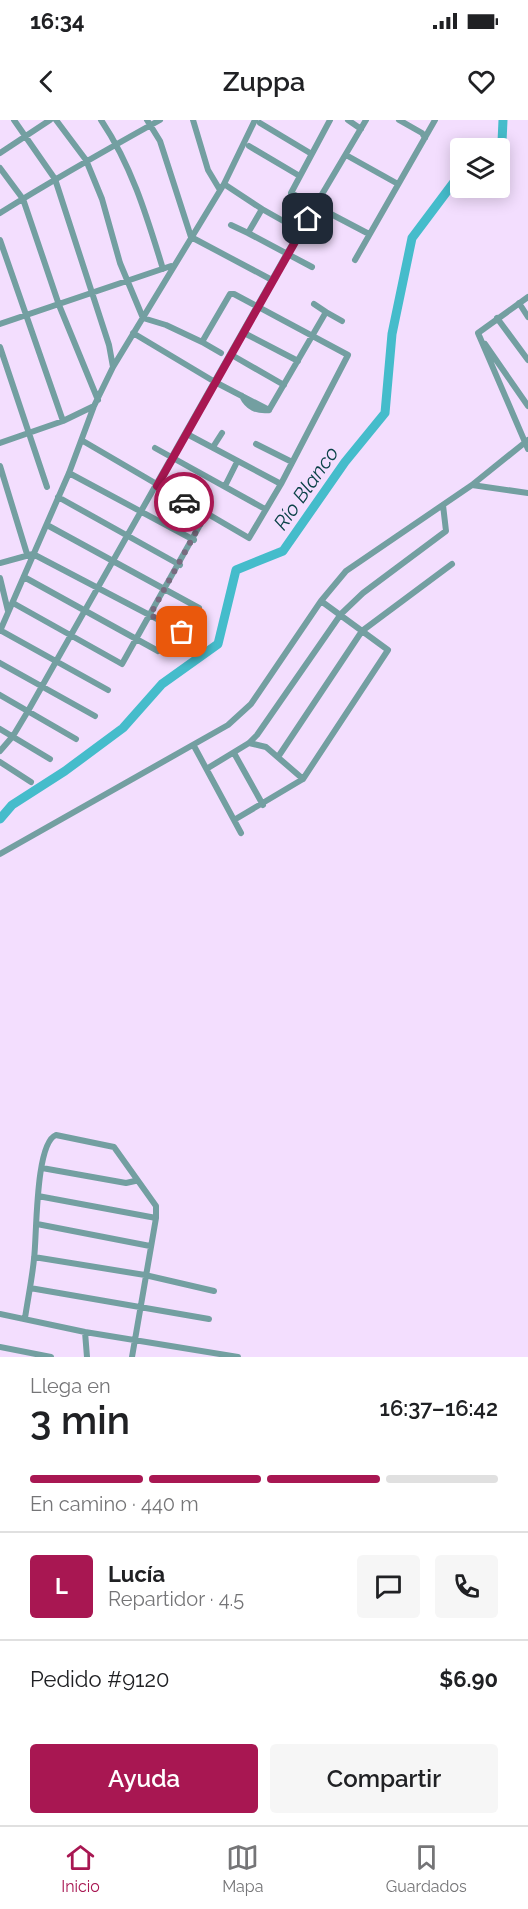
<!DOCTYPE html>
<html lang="es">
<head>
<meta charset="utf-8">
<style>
  :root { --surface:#fff; --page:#f6f6f6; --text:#202124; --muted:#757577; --line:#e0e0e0; --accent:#a81752 }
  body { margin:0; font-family:Raleway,sans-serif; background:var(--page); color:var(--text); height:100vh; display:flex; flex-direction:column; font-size:22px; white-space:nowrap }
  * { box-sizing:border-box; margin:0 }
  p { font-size:20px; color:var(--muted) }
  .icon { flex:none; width:33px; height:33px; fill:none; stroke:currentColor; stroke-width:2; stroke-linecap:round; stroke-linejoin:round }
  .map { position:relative; height:1237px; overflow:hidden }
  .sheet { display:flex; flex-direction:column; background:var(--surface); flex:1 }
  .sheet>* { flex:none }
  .controls { position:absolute; left:450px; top:18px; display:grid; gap:12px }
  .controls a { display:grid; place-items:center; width:60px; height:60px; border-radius:6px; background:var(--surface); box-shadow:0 3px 15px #0003; font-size:30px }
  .pin { position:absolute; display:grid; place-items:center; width:51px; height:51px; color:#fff; margin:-26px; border-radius:12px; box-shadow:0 3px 9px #0006 }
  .courier { position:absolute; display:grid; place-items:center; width:60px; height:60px; margin:-30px; border:4px solid #a81752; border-radius:50%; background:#fff; color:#222; box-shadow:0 2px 8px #0007 }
  .headline em { font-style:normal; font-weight:600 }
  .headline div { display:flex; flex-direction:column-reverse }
  .headline { display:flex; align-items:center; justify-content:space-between; height:102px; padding:0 30px }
  h1 { font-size:39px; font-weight:600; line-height:45px }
  .bar { display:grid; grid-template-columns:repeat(4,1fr); gap:9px 6px; align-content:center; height:72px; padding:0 30px }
  .bar i { height:8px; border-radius:4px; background:var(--line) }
  .bar .on { background:var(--accent) }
  .bar p { grid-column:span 4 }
  .line { display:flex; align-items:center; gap:15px; padding:0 30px; border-top:2px solid var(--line) }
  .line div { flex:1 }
  .round { display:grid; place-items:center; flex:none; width:63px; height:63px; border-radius:6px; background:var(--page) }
  .primary-button { display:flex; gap:12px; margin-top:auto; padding:12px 30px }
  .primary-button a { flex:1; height:69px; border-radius:6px; background:var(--accent); color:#fff; font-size:24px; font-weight:600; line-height:69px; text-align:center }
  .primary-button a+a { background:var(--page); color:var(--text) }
  .status { display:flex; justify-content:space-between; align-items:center; height:42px; padding:0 30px; background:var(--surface); direction:ltr }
  .status svg { height:16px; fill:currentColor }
  header { display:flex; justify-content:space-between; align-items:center; height:78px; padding:0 30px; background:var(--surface); font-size:27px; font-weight:600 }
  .tabs { display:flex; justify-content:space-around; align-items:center; height:84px; border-top:2px solid var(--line); background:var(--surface); font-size:16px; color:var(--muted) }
  .tabs a { display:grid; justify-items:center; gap:3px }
  .tabs .on { color:var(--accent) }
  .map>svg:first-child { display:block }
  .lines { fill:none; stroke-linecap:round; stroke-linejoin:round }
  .river { stroke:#45bccb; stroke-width:9 }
  .minor { stroke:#739fa1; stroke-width:6 }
  .done { stroke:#786b7f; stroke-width:6; stroke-dasharray:0 10.8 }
  .route { stroke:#a81752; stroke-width:8 }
  .labels { text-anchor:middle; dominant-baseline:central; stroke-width:5; stroke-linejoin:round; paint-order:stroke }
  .water-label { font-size:20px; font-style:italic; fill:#0b4248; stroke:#f3defe }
</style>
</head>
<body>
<div class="status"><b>16:34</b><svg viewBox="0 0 49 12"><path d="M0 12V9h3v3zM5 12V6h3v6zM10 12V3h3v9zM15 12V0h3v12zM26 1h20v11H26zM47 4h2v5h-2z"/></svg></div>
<header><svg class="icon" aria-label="back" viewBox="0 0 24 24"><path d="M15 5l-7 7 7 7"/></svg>Zuppa<svg class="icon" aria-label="heart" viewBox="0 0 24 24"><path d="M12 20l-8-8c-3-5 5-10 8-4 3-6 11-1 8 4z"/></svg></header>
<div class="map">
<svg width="528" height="1237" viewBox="0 0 528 1237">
  <rect width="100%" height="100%" fill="#f3defe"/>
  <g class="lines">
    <path class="river" d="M493,28L502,22L503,0
      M0,699L12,685L65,651L123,608L162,564L218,524L236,450L283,431L345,342L385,293L392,214L412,118L460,54"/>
    <path class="minor" d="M14,0L55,59L109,225L113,247
      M56,0L86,40L102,79L120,143L143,198L166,205L202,222L230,174H234L348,235L281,364L249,418L83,321
      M101,0C132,46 147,97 163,149
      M147,0L160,21L191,117L272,160
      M193,0L208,50L220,70
      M330,0L291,73L369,114
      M348,0L361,9
      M399,0L422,13L425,18
      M260,3L310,33
      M249,26L298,55
      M0,33L50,0
      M346,35L398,64
      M0,48L23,79L59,185L98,280
      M224,64L262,89L248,113L312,147
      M262,89L301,111
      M0,93C53,60 106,30 160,0
      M231,105L248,113
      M0,120L63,301
      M355,140L435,0
      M528,177L478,213L528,329
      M519,183L528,197
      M326,192L342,201
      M497,198L528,240
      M0,204L171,146
      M133,213L215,262L269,290
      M244,213L298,241
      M202,222L221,233
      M485,224L528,286
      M0,227L47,367
      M230,234L284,265
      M242,276C248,288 256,291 269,290
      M269,290L326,192L314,184
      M187,314L281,364
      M0,323L63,301L94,286
      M256,324L292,342
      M213,327L222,313
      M155,328L265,389
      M0,346L27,434
      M69,353L194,420
      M472,365L528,373
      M225,366L237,342
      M58,377L180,445
      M47,405L199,488
      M0,443L33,434L182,512
      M24,457L158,531
      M0,458L8,491
      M13,483L122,544L206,394
      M0,510L108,570
      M0,511L69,353L94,286L113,247L224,64L255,0
      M0,543L95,596
      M0,575L76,619
      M0,609L50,639
      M249,623L266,627L303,659
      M194,626L241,713
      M0,631L13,616L28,591L286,135L366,0
      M234,633L263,685
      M278,637L362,511L452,444
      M0,642L31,662
      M208,648L249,623L257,615L341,494L363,473L446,411L443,385
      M234,700L303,659L388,530L321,481
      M0,734L228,605L251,584L321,481L346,451L472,365L528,320
      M42,1048L126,1063L135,1061
      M38,1076L156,1098
      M37,1104L150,1126
      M34,1137L145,1155L214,1171
      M30,1168L209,1199
      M0,1194L85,1212L238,1237
      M25,1198C28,1178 32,1159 34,1139C37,1116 35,1023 56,1015L114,1027L156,1086V1098L132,1237
      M85,1212L87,1237
      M0,1227L51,1237"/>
  </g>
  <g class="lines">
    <path class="done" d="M182,512L150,495L206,394L184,382"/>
    <path class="route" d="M184,382L157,366L308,99"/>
  </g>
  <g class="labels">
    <g class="water-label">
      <text transform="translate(306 368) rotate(-55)">Río Blanco</text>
    </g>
  </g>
</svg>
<div class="controls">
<a><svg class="icon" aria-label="layers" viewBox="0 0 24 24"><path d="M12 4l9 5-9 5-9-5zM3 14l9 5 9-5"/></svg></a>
</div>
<div class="pin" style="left:182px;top:512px;background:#ea580c"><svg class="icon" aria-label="bag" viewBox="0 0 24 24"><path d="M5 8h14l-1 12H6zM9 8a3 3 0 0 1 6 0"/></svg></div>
<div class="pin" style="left:308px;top:99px;background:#1f2937"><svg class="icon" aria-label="home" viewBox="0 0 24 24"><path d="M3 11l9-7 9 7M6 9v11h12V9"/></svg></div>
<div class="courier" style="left:184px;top:382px"><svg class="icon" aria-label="car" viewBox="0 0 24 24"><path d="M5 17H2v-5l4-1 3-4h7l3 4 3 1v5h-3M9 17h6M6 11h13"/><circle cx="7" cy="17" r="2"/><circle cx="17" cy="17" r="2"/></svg></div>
</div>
<section class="sheet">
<div class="headline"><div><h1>3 min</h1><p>Llega en</p></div><em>16:37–16:42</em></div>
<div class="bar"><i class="on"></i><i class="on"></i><i class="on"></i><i></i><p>En camino · 440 m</p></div>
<div class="line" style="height:108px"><b class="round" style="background:var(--accent);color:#fff">L</b><div><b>Lucía</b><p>Repartidor · 4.5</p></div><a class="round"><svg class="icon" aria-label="chat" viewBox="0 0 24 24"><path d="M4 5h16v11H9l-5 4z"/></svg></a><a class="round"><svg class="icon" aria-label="phone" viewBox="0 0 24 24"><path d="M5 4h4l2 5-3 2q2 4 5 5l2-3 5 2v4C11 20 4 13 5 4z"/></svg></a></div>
<div class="line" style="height:78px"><div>Pedido #9120</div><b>$6.90</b></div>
<div class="primary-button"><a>Ayuda</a><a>Compartir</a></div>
</section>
<nav class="tabs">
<a class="on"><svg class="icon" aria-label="home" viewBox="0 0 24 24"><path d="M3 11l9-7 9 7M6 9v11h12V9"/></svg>Inicio</a>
<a><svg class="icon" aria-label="map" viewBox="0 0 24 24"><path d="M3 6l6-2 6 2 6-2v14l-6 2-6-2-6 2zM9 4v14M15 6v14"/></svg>Mapa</a>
<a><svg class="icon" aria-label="saved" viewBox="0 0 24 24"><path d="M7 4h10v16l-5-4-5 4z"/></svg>Guardados</a>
</nav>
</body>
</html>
